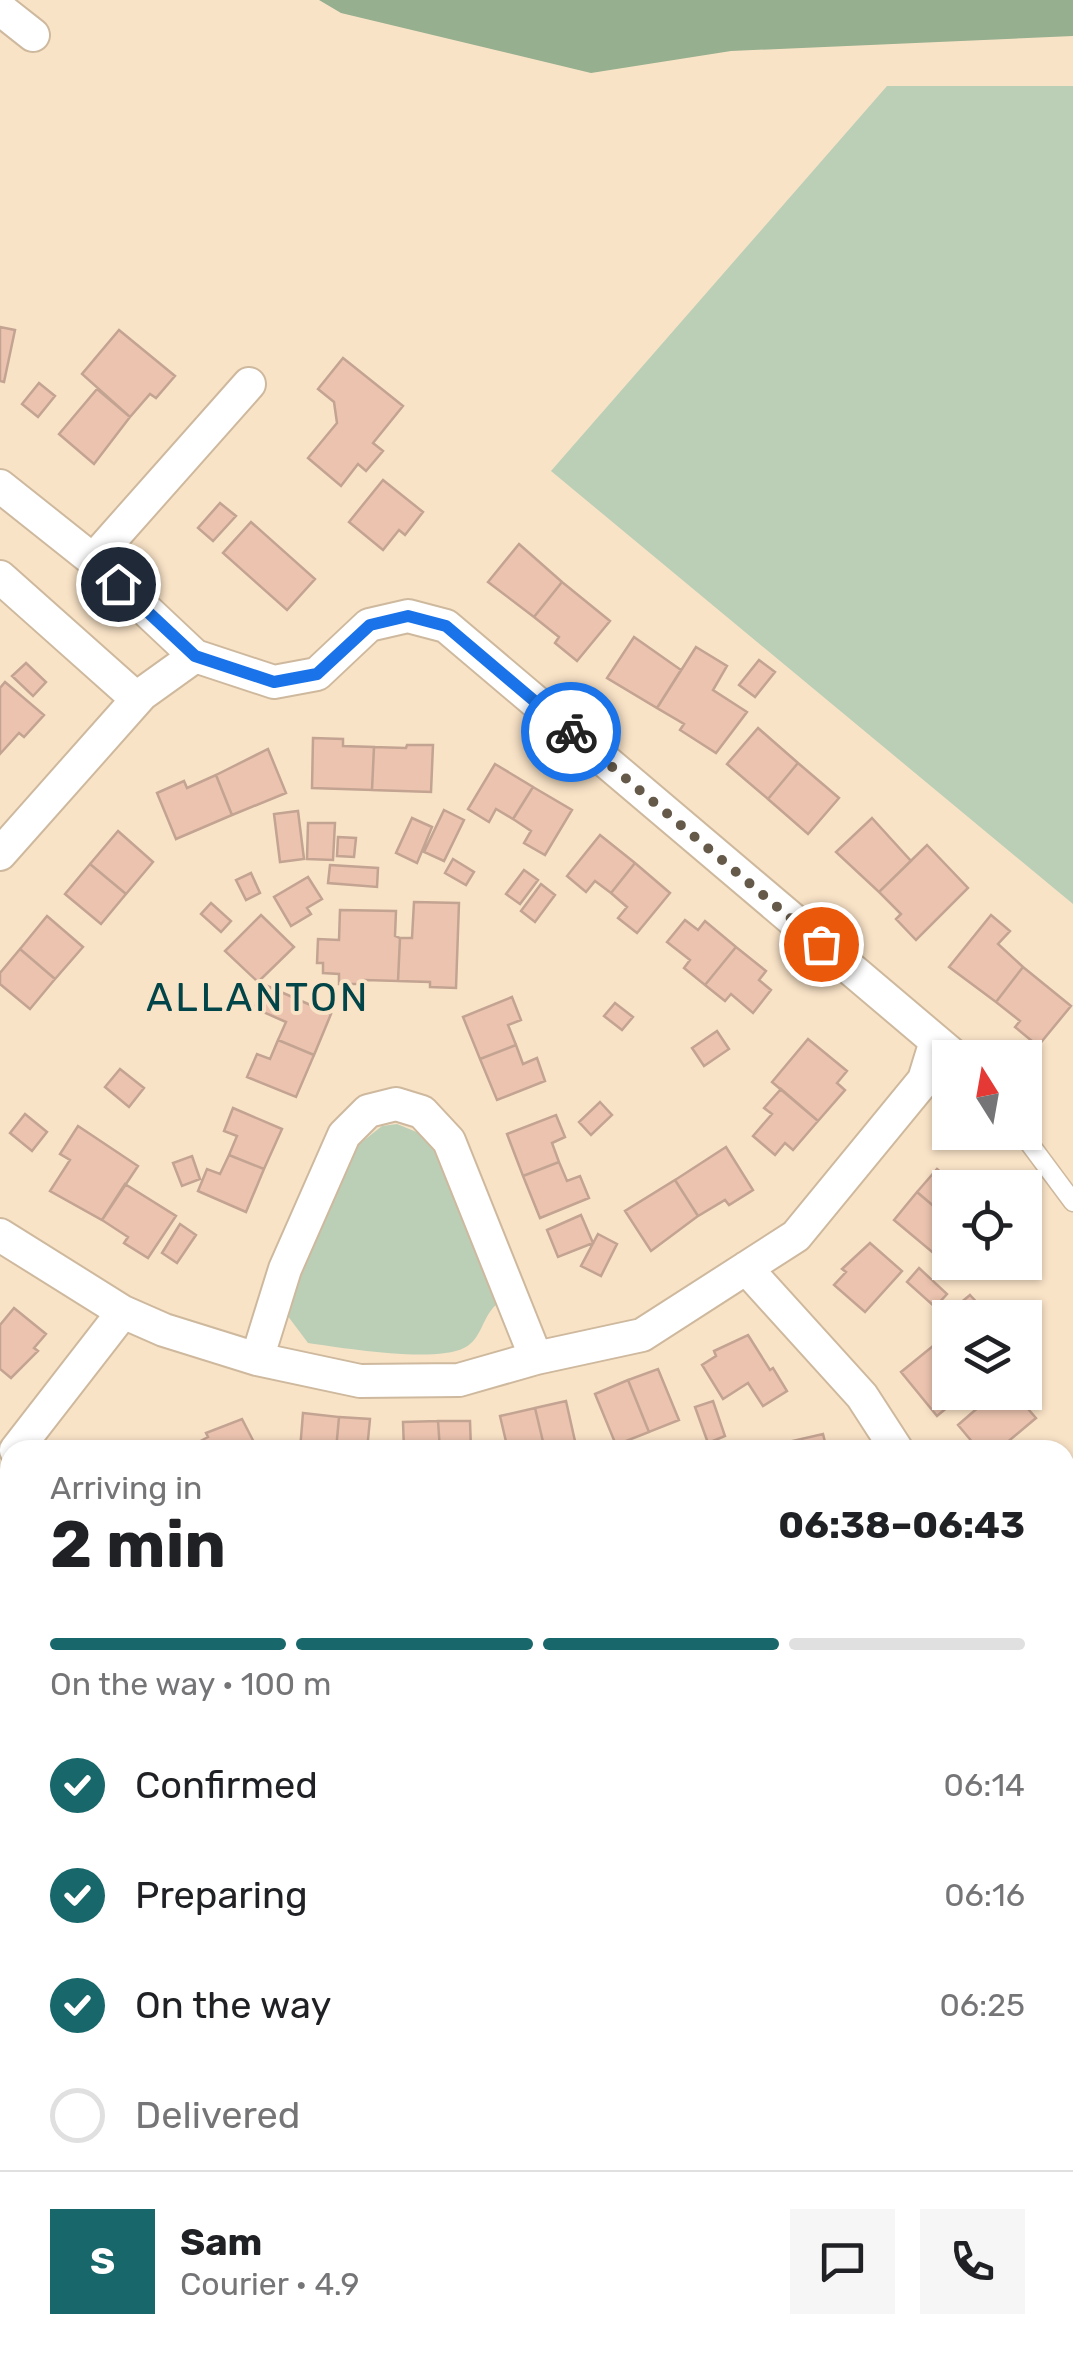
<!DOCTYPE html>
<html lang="en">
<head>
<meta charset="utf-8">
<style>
  :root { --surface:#fff; --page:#f6f6f6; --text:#202124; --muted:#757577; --line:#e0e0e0; --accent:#18676a }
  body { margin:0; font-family:Rubik,sans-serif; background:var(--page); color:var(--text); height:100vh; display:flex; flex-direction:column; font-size:38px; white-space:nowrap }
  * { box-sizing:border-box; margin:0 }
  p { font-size:32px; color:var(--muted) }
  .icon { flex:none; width:55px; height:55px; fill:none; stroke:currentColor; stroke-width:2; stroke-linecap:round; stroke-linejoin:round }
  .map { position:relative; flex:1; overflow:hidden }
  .sheet { position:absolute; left:0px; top:1440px; width:1075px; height:930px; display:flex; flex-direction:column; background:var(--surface); border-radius:30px 30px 0 0; box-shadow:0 2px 8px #0004 }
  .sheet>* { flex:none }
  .needle { width:65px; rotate:349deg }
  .tools { position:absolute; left:932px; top:1040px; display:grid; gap:20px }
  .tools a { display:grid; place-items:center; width:110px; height:110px; border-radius:0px; background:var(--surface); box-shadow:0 2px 8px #0004; font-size:50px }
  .pin { position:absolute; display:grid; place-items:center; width:85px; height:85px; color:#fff; margin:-42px; border:5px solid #fff; border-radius:50%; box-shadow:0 2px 10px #0007 }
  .courier { position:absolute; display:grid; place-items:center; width:100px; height:100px; margin:-50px; border:8px solid #1a73e8; border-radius:50%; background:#fff; color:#222; box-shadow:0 2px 12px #0007 }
  .summary em { font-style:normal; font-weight:700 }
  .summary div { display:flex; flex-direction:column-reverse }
  .summary { display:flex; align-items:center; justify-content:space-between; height:170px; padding:0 50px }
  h1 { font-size:65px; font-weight:700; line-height:75px }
  .bar { display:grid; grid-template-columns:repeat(4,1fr); gap:15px 10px; align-content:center; height:120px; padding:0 50px }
  .bar i { height:12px; border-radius:8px; background:var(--line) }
  .bar .current { background:var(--accent) }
  .bar p { grid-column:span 4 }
  .line { display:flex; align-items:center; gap:25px; padding:0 50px; border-top:2px solid var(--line) }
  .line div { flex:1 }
  .round { display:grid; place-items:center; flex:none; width:105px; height:105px; border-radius:0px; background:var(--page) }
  ol { padding:0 50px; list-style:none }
  li { display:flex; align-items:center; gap:30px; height:110px }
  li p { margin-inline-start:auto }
  li .icon { padding:10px; border-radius:50%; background:var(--accent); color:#fff; stroke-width:4 }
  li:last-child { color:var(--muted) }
  li i { width:55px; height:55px; border:5px solid var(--line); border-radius:50% }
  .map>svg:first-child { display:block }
  .green { fill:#bbcfb7 }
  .forest { fill:#95af8f }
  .building { fill:#ebc3af; stroke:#c3a392; stroke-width:2.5 }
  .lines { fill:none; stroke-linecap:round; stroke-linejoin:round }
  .lane-casing { stroke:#ceb99e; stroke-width:21 }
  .street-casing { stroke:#ceb99e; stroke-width:36 }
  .lane { stroke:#fff; stroke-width:18 }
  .street { stroke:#fff; stroke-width:32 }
  .rail { stroke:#665a4a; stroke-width:8; stroke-dasharray:15 8; stroke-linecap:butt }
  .done { stroke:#655949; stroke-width:10; stroke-dasharray:0 18 }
  .route { stroke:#1a73e8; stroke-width:12 }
  .labels { text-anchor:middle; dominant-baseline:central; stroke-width:8; stroke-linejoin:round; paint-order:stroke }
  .quarter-label { font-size:40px; letter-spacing:2.5px; fill:#014548; stroke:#f9e3c7 }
</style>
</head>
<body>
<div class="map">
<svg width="1073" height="2370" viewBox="0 0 1073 2370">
  <rect width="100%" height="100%" fill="#f9e3c7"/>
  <path class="green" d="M887,86H1073V904L551,471Z
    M397,1124L419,1133L437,1153L496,1305C482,1317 482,1339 464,1348C434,1363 343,1348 308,1343L284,1311L358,1145L382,1126Z"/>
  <path class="forest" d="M319,0H1073V36L731,51L591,73L341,13Z
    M0,1938L10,1942V2233L0,2223Z
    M136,2360H508L522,2370H146Z"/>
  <path class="building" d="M0,327L15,330L4,382L0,381Z
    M119,330L175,376L156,398L150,394L130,417L82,374Z
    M343,358L403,406L373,443L383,451L366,471L358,464L341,486L308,458L337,423L334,402L318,389Z
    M39,383L55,396L38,417L22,404Z
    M97,389L130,417L94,464L59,434Z
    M383,480L423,512L405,535L399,530L383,550L349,522Z
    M220,503L236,516L213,541L198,528Z
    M251,522L315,579L287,610L223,553Z
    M519,544L562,582L534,617L488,582Z
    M562,582L610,621L577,661L555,643L559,637L534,617Z
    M634,637L681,670L657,708L607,678Z
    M696,647L727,666L713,690L747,712L716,753L680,730L684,724L657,708Z
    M759,660L775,672L755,697L739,685Z
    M26,663L46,682L33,696L12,676Z
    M5,682L44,715L24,737L19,733L0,754V688Z
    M758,728L798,763L768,799L727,764Z
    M313,738L343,739V746L374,747L372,790L312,788Z
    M407,745H433L431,792L372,790L374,747L406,748Z
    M268,749L286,793L232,815L216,775Z
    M798,763L839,798L808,834L768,799Z
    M495,764L533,787L513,819L496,809L489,822L468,809Z
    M216,775L232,815L176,839L157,793L184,781L187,788Z
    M533,787L572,810L545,855L524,843L531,831L513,819Z
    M444,810L464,820L444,861L424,852Z
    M298,811L304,859L280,862L274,814Z
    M412,818L432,827L417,863L396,853Z
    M872,818L911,861L879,892L836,852Z
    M308,823H335L333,860L307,859Z
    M118,831L153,862L126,894L90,864Z
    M600,835L635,863L611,893L595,881L586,892L567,876Z
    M338,837L356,838L354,857L337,856Z
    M927,845L968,888L916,940L896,919L901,914L879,892Z
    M453,859L474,872L466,885L445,873Z
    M635,863L670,893L637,933L618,918L627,907L611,893Z
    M90,864L126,894L101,924L65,894Z
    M330,865L378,868L377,887L328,883Z
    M524,870L538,880L520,904L506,894Z
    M251,873L260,893L246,900L236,880Z
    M308,877L322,899L307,908L311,914L291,926L274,897Z
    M541,884L555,895L535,922L521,911Z
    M414,902L459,903L456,988L430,987V982L398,981L400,938H412Z
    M211,903L231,921L221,932L201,914Z
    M340,910L396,911L395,936L400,938L398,981L365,980V984H339V974L323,973V963H317L318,939L339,940Z
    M261,915L294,947L258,982L225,951Z
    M991,915L1010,931L998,944L1023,967L996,1002L949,967Z
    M47,916L83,947L55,979L20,949Z
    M685,920L698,930L705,921L736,947L705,985L684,968L690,960L667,942Z
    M736,947L766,971L759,980L771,990L753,1013L731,994L725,1001L705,985Z
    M20,949L55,979L30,1009L0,984V973Z
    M1023,967L1071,1006L1038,1046L1015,1027L1020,1021L996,1002Z
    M265,985L331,1014L314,1055L278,1040L286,1022L254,1008Z
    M512,997L521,1020L508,1025L516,1045L480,1059L463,1017Z
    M615,1003L633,1017L622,1030L604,1016Z
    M717,1031L729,1049L704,1066L692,1048Z
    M808,1039L847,1071L837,1083L845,1090L818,1121L772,1082Z
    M278,1040L314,1055L296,1097L247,1077L257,1054L270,1059Z
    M516,1045L523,1064L537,1058L545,1081L497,1100L480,1059Z
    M120,1069L144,1088L129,1107L105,1087Z
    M781,1089L818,1121L793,1150L785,1143L775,1155L753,1136L772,1114L764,1108Z
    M600,1102L612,1115L591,1135L579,1122Z
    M233,1108L282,1129L264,1169L229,1155L237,1136L224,1131Z
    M25,1114L47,1132L32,1151L10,1133Z
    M556,1115L565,1137L552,1143L559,1162L523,1176L507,1134Z
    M78,1126L138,1166L102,1220L50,1191L70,1160L60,1154Z
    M726,1147L753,1190L729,1205L725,1200L698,1216L675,1180Z
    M229,1155L264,1169L246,1212L198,1191L207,1169L220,1174Z
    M192,1156L200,1179L182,1186L173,1163Z
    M559,1162L567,1181L580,1176L589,1198L540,1218L523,1176Z
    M937,1169L960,1188H950V1220L917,1192Z
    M675,1180L698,1216L651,1251L625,1211Z
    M125,1184L176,1216L148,1258L124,1243L128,1237L102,1220Z
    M917,1192L950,1220V1240L937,1256L894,1220Z
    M581,1215L593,1243L558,1257L547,1230Z
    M180,1224L196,1235L177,1263L162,1253Z
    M598,1234L617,1244L601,1276L581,1266Z
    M870,1243L902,1271L865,1312L834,1285L846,1272L842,1269Z
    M919,1268L947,1294L935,1307L907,1282Z
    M970,1295L982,1308L971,1318H950V1329L941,1319Z
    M14,1308L46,1334L34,1348L38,1351L11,1378L0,1369V1325Z
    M748,1335L770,1370L773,1368L787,1391L763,1406L748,1383L723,1399L702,1365L716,1356L714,1351Z
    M933,1346L950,1366V1392H966L937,1416L901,1372Z
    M658,1369L679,1420L649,1432L628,1380Z
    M628,1380L649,1432L616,1445L595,1394Z
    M996,1392H1022L1026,1398L1022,1402L1036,1418L998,1450H979L958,1425Z
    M566,1401L577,1450H545L535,1408Z
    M713,1401L725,1436L708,1443L695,1407Z
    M535,1408L545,1450H508L500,1416Z
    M303,1413L339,1417L336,1450H300Z
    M339,1417L370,1419L367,1450H336Z
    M242,1419L258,1450H195L193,1445L208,1437L206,1433Z
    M438,1421L440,1450H404L403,1422Z
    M438,1421H470L471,1450H440Z
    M823,1434L827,1450H762V1448Z
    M10,1719V1749L0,1731V1724Z
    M1065,1763L1073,1766V1784L1066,1803Z
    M1073,1891V1933L1065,1935V1893Z
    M877,2360H920L914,2370H889Z
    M1007,2360H1050L1066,2370H1006L1002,2368Z"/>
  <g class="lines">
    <defs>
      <path id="lane" d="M1021,1132L1073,1202"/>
      <path id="street" d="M0,9L33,35
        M0,486L93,560L195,656L274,682L317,674L369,625L408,616L446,626L956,1058
        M93,560L249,384
        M0,577L137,699
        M0,854L142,694L195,656
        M0,1235L123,1312L164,1330L257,1359L360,1381L459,1380L536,1358L642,1335L796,1236L924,1080L936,1041
        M746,1268L862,1396L897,1450
        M257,1359L285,1269L344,1135L368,1111L396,1104L422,1112L449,1141L536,1358
        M16,1450L123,1312
        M0,1501L10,1521
        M1065,1634L1073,1636
        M1065,1991L1073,1992
        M1065,2057L1073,2020
        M1065,2193L1073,2213
        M777,2360L793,2370"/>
    </defs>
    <use href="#lane" class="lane-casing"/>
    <use href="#street" class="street-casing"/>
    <use href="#lane" class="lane"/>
    <use href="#street" class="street"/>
    <path class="rail" d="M0,2271L10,2282
      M87,2360L97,2370"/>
  </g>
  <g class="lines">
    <path class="done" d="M571,732L821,944"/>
    <path class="route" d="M118,584L195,656L274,682L317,674L370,625L408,616L446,626L571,732"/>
  </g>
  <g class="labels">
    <g class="quarter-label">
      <text x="258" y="997">ALLANTON</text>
    </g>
  </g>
</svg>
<div class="tools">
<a><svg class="needle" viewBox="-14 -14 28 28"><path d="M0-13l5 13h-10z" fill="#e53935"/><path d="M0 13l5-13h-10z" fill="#757577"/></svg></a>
<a><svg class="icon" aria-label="locate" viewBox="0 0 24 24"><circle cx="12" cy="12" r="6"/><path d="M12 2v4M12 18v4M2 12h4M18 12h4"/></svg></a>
<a><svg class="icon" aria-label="layers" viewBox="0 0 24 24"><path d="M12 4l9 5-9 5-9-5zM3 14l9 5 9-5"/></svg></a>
</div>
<div class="pin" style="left:821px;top:944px;background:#ea580c"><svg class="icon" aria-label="bag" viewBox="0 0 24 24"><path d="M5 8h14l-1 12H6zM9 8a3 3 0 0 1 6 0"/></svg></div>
<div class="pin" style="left:118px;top:584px;background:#1f2937"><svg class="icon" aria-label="home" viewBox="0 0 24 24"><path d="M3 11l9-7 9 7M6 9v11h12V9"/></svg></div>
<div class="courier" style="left:571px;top:732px"><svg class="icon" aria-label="bike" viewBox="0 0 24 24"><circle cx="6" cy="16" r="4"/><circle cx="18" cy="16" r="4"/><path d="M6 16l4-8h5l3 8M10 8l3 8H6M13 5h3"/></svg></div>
<section class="sheet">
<div class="summary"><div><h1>2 min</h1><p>Arriving in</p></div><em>06:38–06:43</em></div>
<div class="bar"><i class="current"></i><i class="current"></i><i class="current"></i><i></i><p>On the way · 100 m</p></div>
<ol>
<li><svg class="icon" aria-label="check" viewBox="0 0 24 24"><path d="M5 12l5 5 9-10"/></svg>Confirmed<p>06:14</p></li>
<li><svg class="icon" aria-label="check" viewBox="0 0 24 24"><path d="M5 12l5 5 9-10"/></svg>Preparing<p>06:16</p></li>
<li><svg class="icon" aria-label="check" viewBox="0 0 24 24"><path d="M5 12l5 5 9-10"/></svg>On the way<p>06:25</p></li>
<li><i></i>Delivered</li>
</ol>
<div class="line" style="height:180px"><b class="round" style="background:var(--accent);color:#fff">S</b><div><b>Sam</b><p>Courier · 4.9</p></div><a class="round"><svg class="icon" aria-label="chat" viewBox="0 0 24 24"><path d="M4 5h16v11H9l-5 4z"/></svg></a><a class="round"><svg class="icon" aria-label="phone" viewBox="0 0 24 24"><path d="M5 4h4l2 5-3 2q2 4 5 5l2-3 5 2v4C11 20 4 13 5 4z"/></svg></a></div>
</section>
</div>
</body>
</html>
